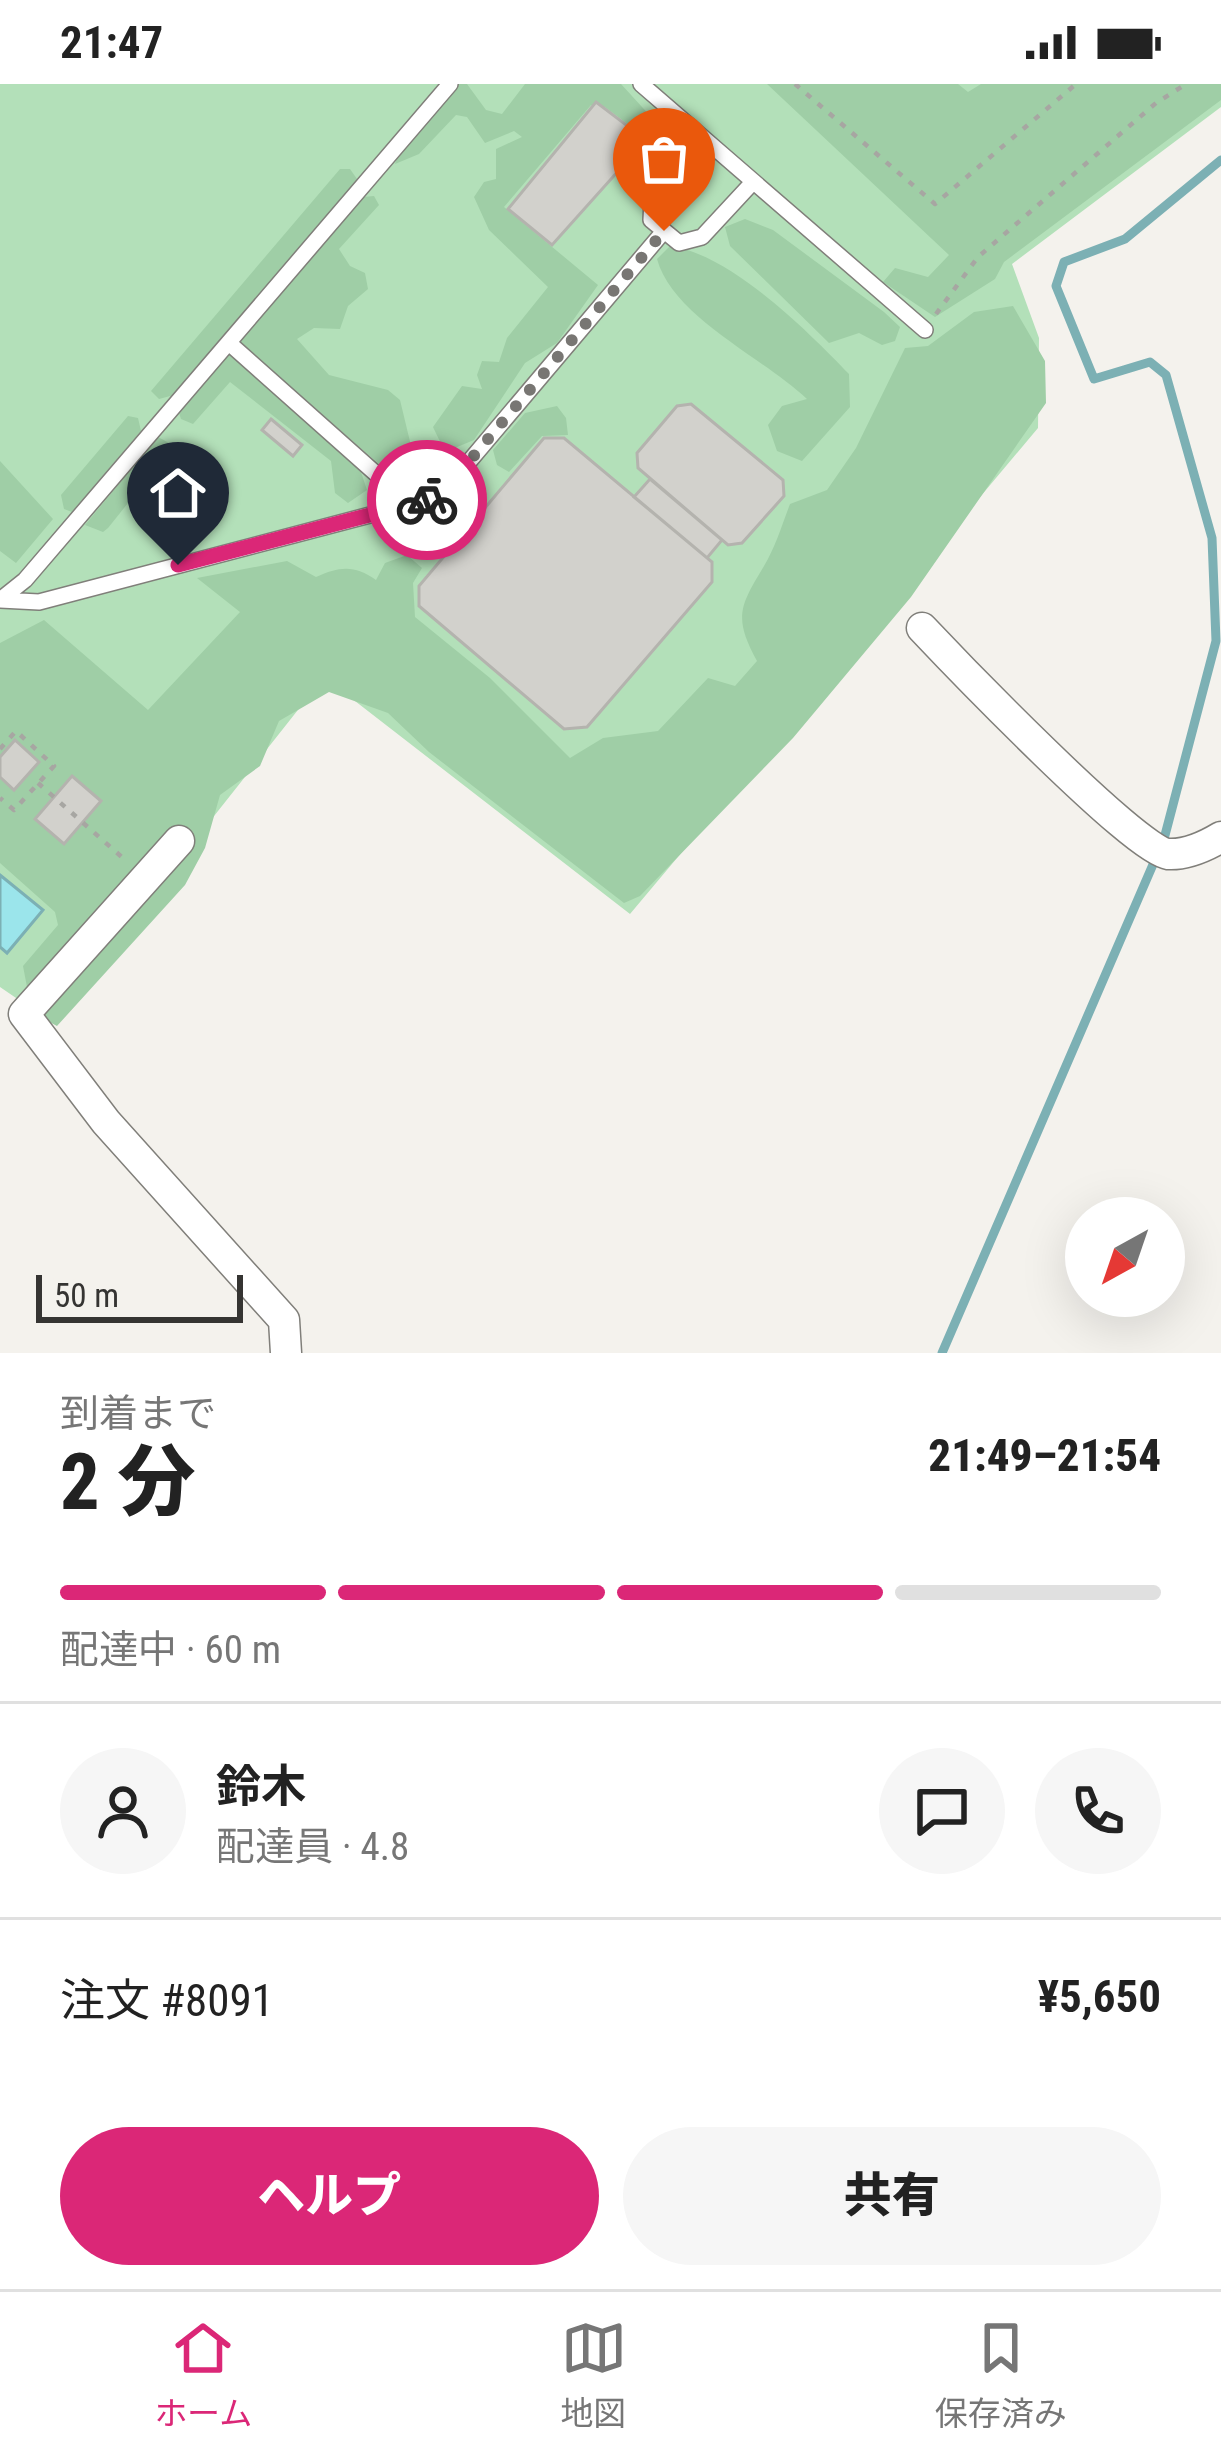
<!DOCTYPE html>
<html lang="ja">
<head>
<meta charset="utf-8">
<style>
  :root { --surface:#fff; --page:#f6f6f6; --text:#222; --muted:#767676; --line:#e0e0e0; --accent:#db2777 }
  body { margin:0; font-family:"Roboto Condensed","Noto Sans JP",sans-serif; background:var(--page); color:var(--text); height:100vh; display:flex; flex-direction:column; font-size:45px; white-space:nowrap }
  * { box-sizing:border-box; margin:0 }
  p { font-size:39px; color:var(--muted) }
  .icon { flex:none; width:66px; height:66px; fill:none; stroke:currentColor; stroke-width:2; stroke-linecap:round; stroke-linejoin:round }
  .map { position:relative; height:1269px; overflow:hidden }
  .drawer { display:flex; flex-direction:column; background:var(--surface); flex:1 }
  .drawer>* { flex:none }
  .needle { width:78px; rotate:220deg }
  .fabs { position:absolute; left:1065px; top:1113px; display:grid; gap:24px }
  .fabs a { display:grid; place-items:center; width:120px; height:120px; border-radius:50%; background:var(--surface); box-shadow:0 12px 48px #0002; font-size:60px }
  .scale { position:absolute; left:36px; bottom:30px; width:207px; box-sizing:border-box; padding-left:12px; border:6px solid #353432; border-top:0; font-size:33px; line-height:42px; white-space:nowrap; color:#353432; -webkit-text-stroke:9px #f4f2ed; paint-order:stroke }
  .pin { position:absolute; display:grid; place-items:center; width:102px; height:102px; color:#fff; margin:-123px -51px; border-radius:50% 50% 50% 0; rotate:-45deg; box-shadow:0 0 12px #0007 }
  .pin .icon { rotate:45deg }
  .courier { position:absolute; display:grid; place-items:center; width:120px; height:120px; margin:-60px; border:9px solid #db2777; border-radius:50%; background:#fff; color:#222; box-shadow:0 3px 15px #0007 }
  .headline em { font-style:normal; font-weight:800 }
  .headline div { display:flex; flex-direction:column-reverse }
  .headline { display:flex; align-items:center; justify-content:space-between; height:204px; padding:0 60px }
  h1 { font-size:78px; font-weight:800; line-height:90px }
  .bar { display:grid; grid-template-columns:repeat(4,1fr); gap:18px 12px; align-content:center; height:144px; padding:0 60px }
  .bar i { height:15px; border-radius:9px; background:var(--line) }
  .bar .active { background:var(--accent) }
  .bar p { grid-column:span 4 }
  .line { display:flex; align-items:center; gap:30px; padding:0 60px; border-top:3px solid var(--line) }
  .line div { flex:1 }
  .round { display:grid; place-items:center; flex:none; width:126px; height:126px; border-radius:63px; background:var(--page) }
  .cta { display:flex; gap:24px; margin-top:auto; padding:24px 60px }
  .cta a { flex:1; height:138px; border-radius:72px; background:var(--accent); color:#fff; font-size:48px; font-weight:800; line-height:138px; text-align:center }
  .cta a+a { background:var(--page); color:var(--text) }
  .status { display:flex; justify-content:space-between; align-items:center; height:84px; padding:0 60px; background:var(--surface); direction:ltr }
  .status svg { height:33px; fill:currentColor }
  .dock { display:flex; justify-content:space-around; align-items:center; height:168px; border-top:3px solid var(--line); background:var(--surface); font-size:33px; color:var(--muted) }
  .dock a { display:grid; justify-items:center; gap:6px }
  .dock .active { color:var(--accent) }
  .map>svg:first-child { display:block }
  .green { fill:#b3e0b9 }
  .forest { fill:#9fcea6 }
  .water { fill:#9be5eb; stroke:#7cb0b4; stroke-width:3 }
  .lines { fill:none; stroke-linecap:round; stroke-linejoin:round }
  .stream { stroke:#7cb0b4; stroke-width:9 }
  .building { fill:#d2d1cc; stroke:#b4b3ae; stroke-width:3 }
  .lane-casing { stroke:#807f7a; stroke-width:18 }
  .street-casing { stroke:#807f7a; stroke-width:33 }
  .path { stroke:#a7a6a2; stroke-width:4.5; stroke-dasharray:6 9; stroke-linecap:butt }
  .lane { stroke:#fff; stroke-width:15 }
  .street { stroke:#fff; stroke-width:30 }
  .done { stroke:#787673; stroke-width:12; stroke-dasharray:0 21.6 }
  .route { stroke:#db2777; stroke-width:15 }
</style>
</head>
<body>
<div class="status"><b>21:47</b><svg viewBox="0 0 49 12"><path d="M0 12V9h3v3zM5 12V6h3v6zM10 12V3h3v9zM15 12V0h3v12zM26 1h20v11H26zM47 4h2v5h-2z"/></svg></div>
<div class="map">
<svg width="1221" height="1269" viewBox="0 0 1221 1269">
  <rect width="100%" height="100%" fill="#f4f2ed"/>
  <path class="green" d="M0,0H1221V23L1012,180L1039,254L1038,344L630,830L324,593L203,746L38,929L0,903Z"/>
  <path class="forest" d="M459,0H467L486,26L502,30L525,0H621L664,47L649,56L605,23L591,21L504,123L598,201L557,259L525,279L474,356L445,368L433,343L462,302L482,305L477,291L482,277L499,278L507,254L548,203L489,146L474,113L484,98L496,95V65L522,53L514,47L485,59L467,33L456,31L419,70L395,80L399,68Z
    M767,0H958L968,8L981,0H1221V16L1004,178L995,195L935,233L883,198L895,184L928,193L949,171Z
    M340,85H350L357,95L349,110L174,311L159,315L151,307Z
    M374,112L379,121L339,165L350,182L365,189L368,205L348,222L340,245L314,244L297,255L329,291L388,306L400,316L413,370L399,387L385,385L238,258L363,113Z
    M745,135L773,146L884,228L900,243L895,257L882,261L859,249L829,259L730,162L725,143Z
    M670,162C730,170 807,246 849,290L850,323L802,377L777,367L768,341L782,322L807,315C761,272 673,233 657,175Z
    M1013,222L1045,277L1046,319L911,513L793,654L640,812L624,819L429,668L388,629L329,608L279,637L260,682L220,711L205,764L185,801L57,942L32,929L23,882L58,841L55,828L0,779V559L44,536L148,626L240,528L197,494L287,477L316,493C340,482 355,481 376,496L385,479L407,471L422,484L413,499L415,533L490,594L570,674L603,654L658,647L708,594L735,602L757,577C733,533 740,522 764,482C775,464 782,441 790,420L827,406L856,364L905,264L928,262L974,228Z
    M227,267L358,379L367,406L348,419L335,409L331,377L230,298L193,340L181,335L178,326Z
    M557,322L566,334L568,351L542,352L509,388L497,381L493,366L525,329Z
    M128,332L138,334L141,347L72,428L64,425L61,411Z
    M158,353C184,366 198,383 213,408L208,422L198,423L167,452L159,434L180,402L156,384L108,444L103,448L85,441Z
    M0,377L53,435L16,479L0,467Z"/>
  <path class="water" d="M0,791L43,826L7,869L0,863Z"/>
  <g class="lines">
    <path class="stream" d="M942,1269L1164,755L1216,557L1212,454L1166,291L1150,278L1094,295L1056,202L1064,178L1125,155L1221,76"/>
  </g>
  <path class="building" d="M596,18L646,56L552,161L508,125Z
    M691,320L783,396L784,412L742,459L728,461L638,384L637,369L677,322Z
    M271,335L302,361L293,372L262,346Z
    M544,354H564L712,478V498L587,643L564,645L419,522V502Z
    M650,395L722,456L707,474L634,413Z
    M15,656L39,678L14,706L0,693V673Z
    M72,692L101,717L64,760L35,735Z"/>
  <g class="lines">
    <defs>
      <path id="lane" d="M641,0L925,246
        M703,55L652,116L651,136L679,159L702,153L753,98
        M229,259L410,420
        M0,516L39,518L427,416L467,380L664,147
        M0,516L25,496L450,0"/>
      <path id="street" d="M922,544C955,579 1135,766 1168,770C1186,771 1206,762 1221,753
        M179,757L24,930L106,1038L284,1236L286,1269"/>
    </defs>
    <use href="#lane" class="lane-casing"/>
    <use href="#street" class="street-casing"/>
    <path class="path" d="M795,0L935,120L1076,0
      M936,230L978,173L1156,19L1186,0
      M0,665L16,647L54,682L14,726L0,714
      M38,699L124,775"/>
    <use href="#lane" class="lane"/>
    <use href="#street" class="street"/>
  </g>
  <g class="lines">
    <path class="done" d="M427,416L467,380L664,147"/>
    <path class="route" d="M178,481L427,416"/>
  </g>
</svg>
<div class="fabs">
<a><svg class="needle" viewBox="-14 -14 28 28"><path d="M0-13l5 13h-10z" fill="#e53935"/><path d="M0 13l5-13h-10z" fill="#767676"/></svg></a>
</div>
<div class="scale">50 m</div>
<div class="pin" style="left:664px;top:147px;background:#ea580c"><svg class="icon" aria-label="bag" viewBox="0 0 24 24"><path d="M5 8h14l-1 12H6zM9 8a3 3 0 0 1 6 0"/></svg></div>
<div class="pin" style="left:178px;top:481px;background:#1f2937"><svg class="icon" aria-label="home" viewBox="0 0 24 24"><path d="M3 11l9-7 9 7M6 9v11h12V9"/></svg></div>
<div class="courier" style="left:427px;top:416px"><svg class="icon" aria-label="bike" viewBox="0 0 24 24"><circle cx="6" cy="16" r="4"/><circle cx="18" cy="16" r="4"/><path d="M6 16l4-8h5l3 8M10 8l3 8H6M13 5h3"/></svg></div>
</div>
<section class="drawer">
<div class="headline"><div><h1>2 分</h1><p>到着まで</p></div><em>21:49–21:54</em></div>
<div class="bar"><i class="active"></i><i class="active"></i><i class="active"></i><i></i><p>配達中 · 60 m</p></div>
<div class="line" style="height:216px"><a class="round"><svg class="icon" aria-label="person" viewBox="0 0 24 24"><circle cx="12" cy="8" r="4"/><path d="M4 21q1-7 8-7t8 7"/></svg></a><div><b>鈴木</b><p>配達員 · 4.8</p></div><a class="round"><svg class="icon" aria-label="chat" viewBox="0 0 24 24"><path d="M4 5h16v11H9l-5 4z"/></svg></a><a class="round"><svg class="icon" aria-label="phone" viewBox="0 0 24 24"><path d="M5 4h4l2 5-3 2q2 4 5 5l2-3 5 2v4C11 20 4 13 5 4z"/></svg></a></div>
<div class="line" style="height:156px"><div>注文 #8091</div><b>¥5,650</b></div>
<div class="cta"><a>ヘルプ</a><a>共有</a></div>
</section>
<nav class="dock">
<a class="active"><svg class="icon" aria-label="home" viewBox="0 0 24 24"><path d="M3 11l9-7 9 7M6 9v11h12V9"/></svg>ホーム</a>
<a><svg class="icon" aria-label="map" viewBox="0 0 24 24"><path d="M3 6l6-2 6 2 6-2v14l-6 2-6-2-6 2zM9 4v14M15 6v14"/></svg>地図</a>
<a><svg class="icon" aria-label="saved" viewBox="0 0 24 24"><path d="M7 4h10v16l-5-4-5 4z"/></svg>保存済み</a>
</nav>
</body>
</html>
